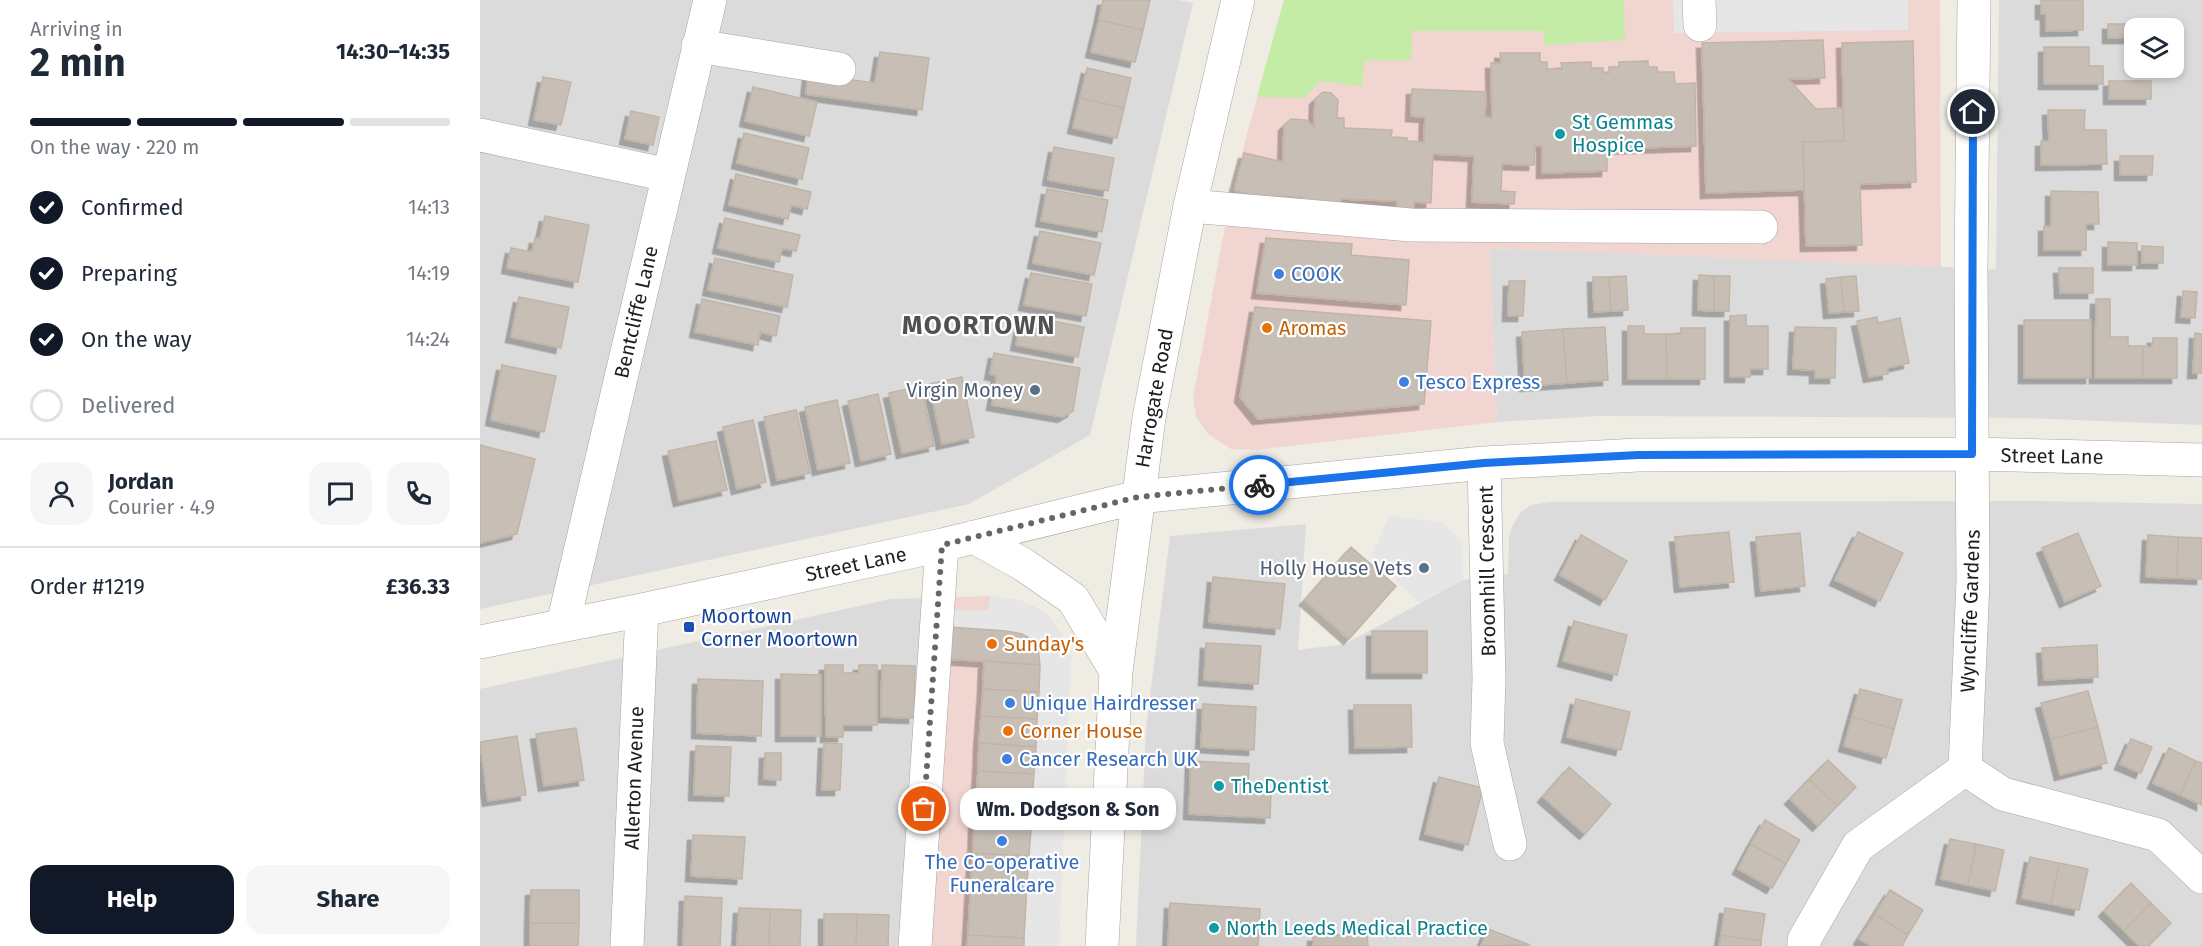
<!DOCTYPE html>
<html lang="en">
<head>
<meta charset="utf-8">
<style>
  :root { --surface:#fff; --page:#f6f6f7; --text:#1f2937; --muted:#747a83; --line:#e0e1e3; --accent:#111827 }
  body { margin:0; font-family:"Fira Sans",sans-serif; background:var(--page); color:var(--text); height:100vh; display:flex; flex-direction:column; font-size:22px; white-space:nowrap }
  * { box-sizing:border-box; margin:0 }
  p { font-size:20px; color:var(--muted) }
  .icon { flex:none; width:33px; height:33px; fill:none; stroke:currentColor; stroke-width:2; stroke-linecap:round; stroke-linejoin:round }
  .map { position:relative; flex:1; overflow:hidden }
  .drawer { display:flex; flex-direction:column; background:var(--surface); width:480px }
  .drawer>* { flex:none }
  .controls { position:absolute; left:1644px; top:18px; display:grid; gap:12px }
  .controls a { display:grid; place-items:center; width:60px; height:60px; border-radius:12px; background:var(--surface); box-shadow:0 3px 9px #0003; font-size:30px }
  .pin { position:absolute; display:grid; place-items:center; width:51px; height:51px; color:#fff; margin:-26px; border:3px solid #fff; border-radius:50%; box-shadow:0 2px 6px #0007 }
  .courier { position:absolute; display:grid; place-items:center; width:60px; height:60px; margin:-30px; border:4px solid #1a73e8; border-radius:50%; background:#fff; color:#222; box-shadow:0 2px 8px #0007 }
  .bubble { position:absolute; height:42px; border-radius:18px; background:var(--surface); box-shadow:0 3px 9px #0003; font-size:20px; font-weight:700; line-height:42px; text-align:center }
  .overview em { font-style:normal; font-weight:700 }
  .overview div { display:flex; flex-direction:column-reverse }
  .overview { display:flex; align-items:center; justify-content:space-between; height:102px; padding:0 30px }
  h1 { font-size:39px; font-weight:700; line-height:45px }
  .bar { display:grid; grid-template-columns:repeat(4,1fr); gap:9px 6px; align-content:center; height:72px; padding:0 30px }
  .bar i { height:8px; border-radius:4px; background:var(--line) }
  .bar .on { background:var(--accent) }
  .bar p { grid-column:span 4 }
  .line { display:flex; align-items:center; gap:15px; padding:0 30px; border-top:2px solid var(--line) }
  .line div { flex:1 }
  .round { display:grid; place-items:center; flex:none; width:63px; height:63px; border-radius:18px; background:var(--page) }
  ol { padding:0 30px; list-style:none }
  li { display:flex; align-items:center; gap:18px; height:66px }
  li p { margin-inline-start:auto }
  li .icon { padding:6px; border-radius:50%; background:var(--accent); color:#fff; stroke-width:4 }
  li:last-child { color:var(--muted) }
  li i { width:33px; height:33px; border:3px solid var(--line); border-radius:50% }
  .primary-button { display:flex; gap:12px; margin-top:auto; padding:12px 30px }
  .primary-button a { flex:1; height:69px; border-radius:18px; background:var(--accent); color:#fff; font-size:24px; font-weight:700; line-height:69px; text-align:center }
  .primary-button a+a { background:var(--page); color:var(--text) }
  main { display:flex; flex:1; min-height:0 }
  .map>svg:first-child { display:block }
  .residential { fill:#dcdbdb; fill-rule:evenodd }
  .commercial { fill:#f1d5d1 }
  .grass { fill:#c4eca6 }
  .parking { fill:#e6e6e6 }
  .building { fill:#c7bfb6; stroke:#c2b4a5; stroke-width:1.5; filter:url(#shadow) }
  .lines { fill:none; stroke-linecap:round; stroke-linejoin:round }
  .minor-casing { stroke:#a5a5a5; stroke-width:34 }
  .minor { stroke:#fff; stroke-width:33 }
  .done { stroke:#676663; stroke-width:6; stroke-dasharray:0 10.8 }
  .route { stroke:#1a73e8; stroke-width:8 }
  .culture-dot { fill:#0f9aa8; stroke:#fff; stroke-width:2 }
  .shop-dot { fill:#3f7fe0; stroke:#fff; stroke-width:2 }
  .food-dot { fill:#e8710a; stroke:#fff; stroke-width:2 }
  .service-dot { fill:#5c6f8a; stroke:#fff; stroke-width:2 }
  .transit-dot { fill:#1a4fb4; stroke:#fff; stroke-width:2 }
  .labels { text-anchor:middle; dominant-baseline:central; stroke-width:4.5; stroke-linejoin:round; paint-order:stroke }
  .culture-label { font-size:20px; fill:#0d838f; stroke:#fff; text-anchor:start }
  .shop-label { font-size:20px; fill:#366cbe; stroke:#fff; text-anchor:start }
  .street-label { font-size:20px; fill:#1e1e1e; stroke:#fff }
  .food-label { font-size:20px; fill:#c56008; stroke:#fff; text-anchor:start }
  .service-label { font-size:20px; fill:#4e5e75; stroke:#fff; text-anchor:end }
  .transit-label { font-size:20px; fill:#164399; stroke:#fff; text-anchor:start }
  .district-label { font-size:26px; font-weight:bold; letter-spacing:1.5px; fill:#515151; stroke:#fff }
</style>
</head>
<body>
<main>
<section class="drawer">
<div class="overview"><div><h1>2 min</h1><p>Arriving in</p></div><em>14:30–14:35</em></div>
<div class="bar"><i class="on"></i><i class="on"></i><i class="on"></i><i></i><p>On the way · 220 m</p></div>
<ol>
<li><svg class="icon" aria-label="check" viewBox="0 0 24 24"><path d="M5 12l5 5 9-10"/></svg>Confirmed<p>14:13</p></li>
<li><svg class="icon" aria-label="check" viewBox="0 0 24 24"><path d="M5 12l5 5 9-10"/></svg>Preparing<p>14:19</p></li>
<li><svg class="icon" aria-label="check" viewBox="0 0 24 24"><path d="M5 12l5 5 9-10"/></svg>On the way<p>14:24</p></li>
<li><i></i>Delivered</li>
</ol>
<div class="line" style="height:108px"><a class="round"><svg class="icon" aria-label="person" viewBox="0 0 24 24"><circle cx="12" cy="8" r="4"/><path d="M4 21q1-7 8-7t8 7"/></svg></a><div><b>Jordan</b><p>Courier · 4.9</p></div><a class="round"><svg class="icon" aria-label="chat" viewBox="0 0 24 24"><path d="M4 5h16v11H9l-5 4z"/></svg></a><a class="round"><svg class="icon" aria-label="phone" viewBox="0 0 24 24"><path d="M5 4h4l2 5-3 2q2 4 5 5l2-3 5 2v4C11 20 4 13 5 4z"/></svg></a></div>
<div class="line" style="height:78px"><div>Order #1219</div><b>£36.33</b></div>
<div class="primary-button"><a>Help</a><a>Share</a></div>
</section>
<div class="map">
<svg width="1722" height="946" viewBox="0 0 1722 946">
  <defs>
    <filter id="shadow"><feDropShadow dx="-5.5" dy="5.5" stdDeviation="0" flood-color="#0004"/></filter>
  </defs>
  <rect width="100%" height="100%" fill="#efece3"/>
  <path class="residential" d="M0,0H698L713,3L610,435L489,504L0,609Z
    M1519,0H1722V425L1545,418L1118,416L1017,422L1010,248L1516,269ZM1654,28H1694V68H1654Z
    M1551,501L1722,504V946H656L666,729L690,536L826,524L818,650L865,644L983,580L1028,574L1029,535L1033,525L1041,512L1051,505L1070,502Z
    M451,598L430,946H0V689L411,599Z"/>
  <path class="commercial" d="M804,0H1460L1461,267L1010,248L1017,422L776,450L751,449L728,434L716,417L713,398L752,189Z
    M510,596L538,600L554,607L568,615L583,637L579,946H430L451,598Z"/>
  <path class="grass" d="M804,0H1144L1145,40L1064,45V31H932L931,60L884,61L882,86L840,81L825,98L777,97Z"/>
  <path class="parking" d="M1193,0H1428V30L1194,33Z
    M909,516L961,522L983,541V580L939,603L892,556Z
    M510,596L538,600L568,615L583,637L591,657L579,946H544L560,665L558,648L553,640L547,636L526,631L456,626L457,609L503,611L508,609Z"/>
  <path class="building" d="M623,0H670L663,30L619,20Z
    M1561,0H1603V30L1566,31V14H1561Z
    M619,20L663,30L655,62L611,52Z
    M1628,24H1657V28H1654V38H1628Z
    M1343,40L1345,78L1308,79L1336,109L1363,108L1364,141L1323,142L1324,190L1226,193L1222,43Z
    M1433,41L1436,182L1380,184L1382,245L1326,246L1323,142L1364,141L1362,43Z
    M1564,47H1609V66H1623V84H1564Z
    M400,52L449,58L442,110L326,94L328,74L395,83Z
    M1020,53H1060V62H1067V69H1082L1081,63L1111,62V68H1123V73H1129V67H1139V62L1168,61V67H1177L1178,72H1194L1195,84L1215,83L1216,146L1127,149V171L1062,173V146H1055L1054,165L1022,164L1021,191L1035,192L1034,204L992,202L994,156L953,154L951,203L934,202V210L917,209V201L861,199V204L822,202V197L792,196L790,200L754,190L764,153L803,162L804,125L811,119L826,120L834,127L835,99L843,92L851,93L858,100L857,118H864V128L912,130L911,137L927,138V141L944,142L945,117L931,116L932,89L1006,92L1005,117L1012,118L1011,63H1021Z
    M607,68L651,78L644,108L600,98Z
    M63,77L91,82L81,125L54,120Z
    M1629,81H1671V99H1629Z
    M273,87L337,102L329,136L265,121Z
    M600,98L644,108L637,138L593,128Z
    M1568,110H1605L1604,130H1626L1627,164L1561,165V141H1569Z
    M151,111L179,117L173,145L145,139Z
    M264,133L329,148L322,179L257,163Z
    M574,147L634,158L628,191L568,180Z
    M1640,156H1673L1672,175H1640Z
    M256,174L331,192L327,209L311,205L308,219L249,205Z
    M567,189L628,200L622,232L561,221Z
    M1571,191L1618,192L1619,224H1606V250H1564V226H1571Z
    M65,216L109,225L98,282L27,268L31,248L52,252L55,238L60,239Z
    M245,218L320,235L316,251L302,248L299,262L238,248Z
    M560,231L621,243L614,275L553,263Z
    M786,238L872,244L871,255L929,260L926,305L777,293Z
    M1628,242L1657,243V265H1628Z
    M1662,246L1683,247V263H1662Z
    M235,258L313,275L307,307L228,290Z
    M1579,268H1613V293H1580Z
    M551,273L612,284L606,316L544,305Z
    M1219,275L1234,276V311L1218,310Z
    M1146,276L1148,310L1131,311L1129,277Z
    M1234,276H1250L1249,311H1234Z
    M1376,276L1379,311L1364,312L1361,277Z
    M1113,277H1129L1131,311L1114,312Z
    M1361,277L1364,312L1349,313L1346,279Z
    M1029,281H1045L1043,316H1028Z
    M1703,291L1717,292L1715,318L1701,317Z
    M39,297L89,307L81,348L31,337Z
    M222,299L300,316L296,336L280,332L278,345L215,332Z
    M1616,299H1630V337H1648V346H1663V378H1615Z
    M775,307L951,321L944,404L778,419L760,397Z
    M542,315L604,327L598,357L536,345Z
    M1266,315V326H1288V369H1270V377H1250V316Z
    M1397,317L1398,323L1420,318L1429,363L1407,368L1408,374L1389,377L1377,321Z
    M1544,320H1611V378H1544Z
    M1148,326H1164V334H1186L1187,379H1148Z
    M1125,327L1128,380L1087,383L1083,329Z
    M1315,327L1356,328L1355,378H1335V370L1313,369Z
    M1201,328H1225V379H1187L1186,334H1201Z
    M1083,329L1087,383L1045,386L1042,332Z
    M1715,333L1722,334V373H1713Z
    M1673,338H1697V378H1663V346L1672,347Z
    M514,353L600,368L593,411L583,417L512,405L517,376L510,374Z
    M22,365L76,376L64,432L11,420Z
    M482,377L494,437L462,444L449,384Z
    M441,386L454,446L422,453L409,393Z
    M398,394L411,454L381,461L368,401Z
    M357,400L370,463L338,470L325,407Z
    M316,410L330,473L297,480L284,417Z
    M273,420L286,482L257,489L243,427Z
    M236,441L247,490L199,501L188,451Z
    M0,445L55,459L37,534L0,543Z
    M1249,532L1254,582L1200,587L1195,537Z
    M1378,532L1423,553L1400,601L1355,580Z
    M1320,533L1325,586L1281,591L1276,537Z
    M1598,533L1621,586L1585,602L1562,548Z
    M1101,535L1147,561L1125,600L1080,575Z
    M1668,535L1698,537L1697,578L1666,577Z
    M1698,537L1722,538V579L1697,578Z
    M871,547L916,586L869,639L825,600Z
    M733,577L805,584L800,629L729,622Z
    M1094,621L1147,635L1137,675L1083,661Z
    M469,627L526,631L542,634L553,640L558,648L560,665L467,659Z
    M892,631H947V673H892Z
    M726,643L781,646L778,684L724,680Z
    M1617,645L1618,677L1564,680L1562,648Z
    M504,661L560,665L559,692L503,689Z
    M345,665H363V673H379V665H397V725H363V737H346Z
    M402,665L435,666L434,718L401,717Z
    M301,674L341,675V736H301Z
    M218,679L283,681L281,736L217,733Z
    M503,689L559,692L557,719L501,716Z
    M1380,689L1422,700L1414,729L1372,717Z
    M1608,691L1618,727L1571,739L1561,703Z
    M1096,699L1150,712L1141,750L1087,737Z
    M723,704L776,707L774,750L721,747Z
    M874,705H931L932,747L875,748Z
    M501,716L557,719L556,747L499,743Z
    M1372,717L1414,729L1406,758L1364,746Z
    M1618,727L1627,763L1580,775L1571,739Z
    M96,728L104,780L64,786L56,734Z
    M37,736L46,795L8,801L0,742Z
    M1651,739L1672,747L1661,773L1640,764Z
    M344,743L362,744L360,790H342Z
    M499,743L556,747L554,774L498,771Z
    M216,746L251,747L249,796L214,795Z
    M1689,748L1716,761L1700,795L1673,783Z
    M285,753H301V780L284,779Z
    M1348,760L1376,787L1357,806L1329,779Z
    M711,761L769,764L768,791L791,792L790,818L709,814Z
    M1716,761L1722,763V805L1700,795Z
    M1089,767L1131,804L1105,834L1063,797Z
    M498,771L554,774L552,801L496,798Z
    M959,777L1003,788L988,845L945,834Z
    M1329,779L1357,806L1338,826L1310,799Z
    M496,798L552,801L551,829L494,825Z
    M1285,820L1320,840L1306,864L1271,844Z
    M494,825L551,829L549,856L493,853Z
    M213,835L265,837L262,879L211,876Z
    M1470,839L1496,844L1488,885L1461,879Z
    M1271,844L1306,864L1292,888L1258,869Z
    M1496,844L1524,850L1515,891L1488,885Z
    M493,853L549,856L547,883L491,880Z
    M1550,857L1579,863L1571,904L1542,898Z
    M1579,863L1608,869L1599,910L1571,904Z
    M491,880L547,883L544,938L488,935Z
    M1651,883L1671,903L1644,931L1624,911Z
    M51,890H99V923H50Z
    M1410,890L1443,910L1428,935L1395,914Z
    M205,896L242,898L240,946H203Z
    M690,903L780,909L778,946H688Z
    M1671,903L1691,923L1668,946H1659L1644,931Z
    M259,908L290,909L289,946H257Z
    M1245,908L1285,914L1281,941L1241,935Z
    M290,909L321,910L320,946H289Z
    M344,914H377L376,946H344Z
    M377,914L409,915L408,946H376Z
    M1395,914L1428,935L1422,946H1391L1379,939Z
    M50,923H99L98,946H50Z
    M1008,929L1050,945L1001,946Z
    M887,934L888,946H833V936Z
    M488,935L544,938V946H487Z
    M1241,935L1281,941V946H1239Z"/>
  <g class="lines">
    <defs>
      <path id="minor" d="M1219,0L1220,25
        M218,46L359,69
        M0,135L188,175
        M710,206L931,225L1281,227
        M1004,463L1009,679L1007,743L1030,844
        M494,537L544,565L593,599L636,671
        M83,624L230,0
        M0,642L162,610L462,545L658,497L1004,463L1158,455L1492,454L1722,460
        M1485,769L1493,581L1491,269L1494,0
        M1485,769L1523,794L1678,835L1722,877
        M147,946L162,610
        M435,946L462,545
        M622,946L636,671L669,418L710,206L758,0
        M1324,946V940L1378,846L1485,769"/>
    </defs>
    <use href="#minor" class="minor-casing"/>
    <use href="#minor" class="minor"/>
  </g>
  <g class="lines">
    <path class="done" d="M444,809L462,545L658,497L779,485"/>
    <path class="route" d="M779,485L1004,463L1158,455L1492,454L1493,112"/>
  </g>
  <g class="culture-dot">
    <circle cx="1080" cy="134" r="6"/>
    <circle cx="739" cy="786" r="6"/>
    <circle cx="734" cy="928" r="6"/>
  </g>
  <g class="shop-dot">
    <circle cx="799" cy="274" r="6"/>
    <circle cx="924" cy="382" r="6"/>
    <circle cx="530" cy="703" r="6"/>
    <circle cx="527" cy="759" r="6"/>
    <circle cx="522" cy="841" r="6"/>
  </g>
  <g class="food-dot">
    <circle cx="787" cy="328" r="6"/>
    <circle cx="512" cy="644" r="6"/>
    <circle cx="528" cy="731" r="6"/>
  </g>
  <g class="service-dot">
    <circle cx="555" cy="390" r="6"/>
    <circle cx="944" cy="568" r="6"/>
  </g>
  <rect class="transit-dot" x="203" y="621" width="12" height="12" rx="3"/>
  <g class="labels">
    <g class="culture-label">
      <text x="1092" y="122">St Gemmas<tspan x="1092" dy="23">Hospice</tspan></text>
      <text x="751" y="786">TheDentist</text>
      <text x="746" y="928">North Leeds Medical Practice</text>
    </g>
    <g class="shop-label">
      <text x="811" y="274">COOK</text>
      <text x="936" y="382">Tesco Express</text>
      <text x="542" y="703">Unique Hairdresser</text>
      <text x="539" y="759">Cancer Research UK</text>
      <text x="522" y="862" text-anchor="middle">The Co-operative<tspan x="522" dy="23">Funeralcare</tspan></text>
    </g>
    <g class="street-label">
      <text transform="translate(156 312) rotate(-77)">Bentcliffe Lane</text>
      <text transform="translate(674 398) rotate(-80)">Harrogate Road</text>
      <text transform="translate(1572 456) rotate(1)">Street Lane</text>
      <text transform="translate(376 564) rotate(-12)">Street Lane</text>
      <text transform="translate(1007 571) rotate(-91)">Broomhill Crescent</text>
      <text transform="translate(1490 611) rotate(-88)">Wyncliffe Gardens</text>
      <text transform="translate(154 778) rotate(-88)">Allerton Avenue</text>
    </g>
    <g class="food-label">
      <text x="799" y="328">Aromas</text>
      <text x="524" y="644">Sunday's</text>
      <text x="540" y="731">Corner House</text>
    </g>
    <g class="service-label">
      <text x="543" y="390">Virgin Money</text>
      <text x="932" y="568">Holly House Vets</text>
    </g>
    <g class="transit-label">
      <text x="221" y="616">Moortown<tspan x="221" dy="23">Corner Moortown</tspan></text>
    </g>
    <g class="district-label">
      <text x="499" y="325">MOORTOWN</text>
    </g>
  </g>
</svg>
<div class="controls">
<a><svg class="icon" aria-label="layers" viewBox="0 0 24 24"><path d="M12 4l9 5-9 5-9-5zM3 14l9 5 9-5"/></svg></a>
</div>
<div class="pin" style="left:444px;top:809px;background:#ea580c"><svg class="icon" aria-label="bag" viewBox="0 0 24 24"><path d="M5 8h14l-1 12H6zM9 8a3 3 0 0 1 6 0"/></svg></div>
<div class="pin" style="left:1493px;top:112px;background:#1f2937"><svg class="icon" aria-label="home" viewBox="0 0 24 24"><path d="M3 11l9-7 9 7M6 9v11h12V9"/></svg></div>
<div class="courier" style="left:779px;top:485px"><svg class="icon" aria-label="bike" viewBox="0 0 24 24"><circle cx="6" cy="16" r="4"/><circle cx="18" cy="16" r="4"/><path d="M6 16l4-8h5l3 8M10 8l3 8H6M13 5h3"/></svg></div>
<div class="bubble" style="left:480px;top:788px;width:216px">Wm. Dodgson &amp; Son</div>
</div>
</main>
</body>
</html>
